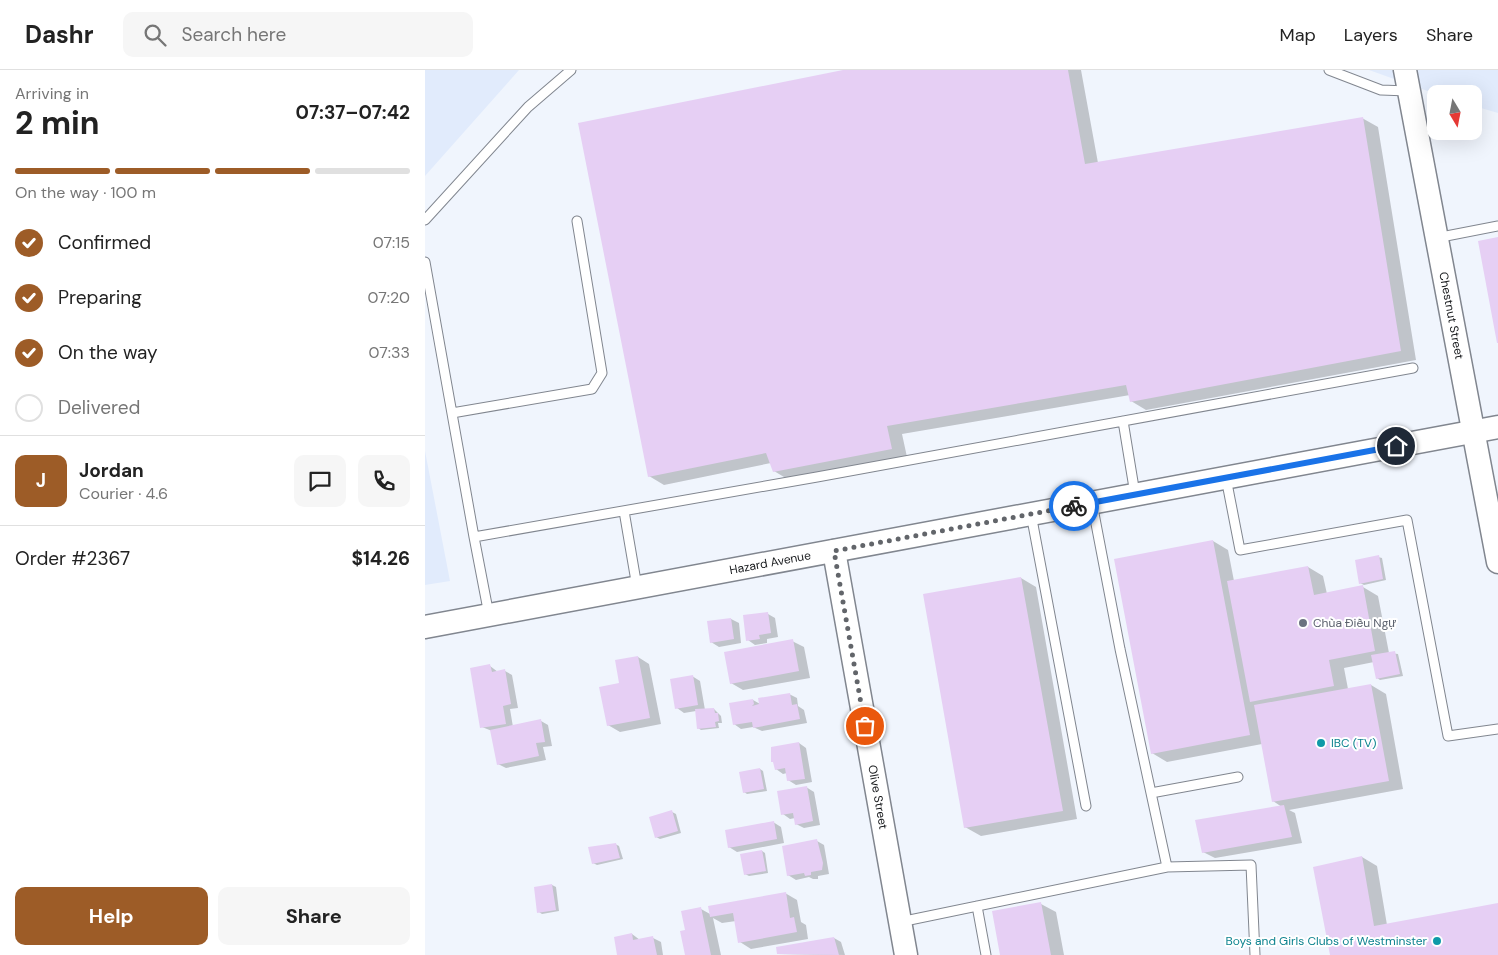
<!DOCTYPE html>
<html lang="en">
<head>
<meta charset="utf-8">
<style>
  :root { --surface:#fff; --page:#f6f6f6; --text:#222; --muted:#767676; --line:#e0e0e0; --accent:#9d5c27 }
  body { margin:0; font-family:"DM Sans",sans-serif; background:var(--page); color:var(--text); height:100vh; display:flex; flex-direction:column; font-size:19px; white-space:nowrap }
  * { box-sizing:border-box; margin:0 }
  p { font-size:16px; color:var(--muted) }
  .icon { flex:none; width:28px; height:28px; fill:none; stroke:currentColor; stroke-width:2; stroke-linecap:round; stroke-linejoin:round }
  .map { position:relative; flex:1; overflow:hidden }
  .details { display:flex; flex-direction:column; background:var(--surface); width:425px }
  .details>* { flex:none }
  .needle { width:32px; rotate:170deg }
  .fabs { position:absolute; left:1002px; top:15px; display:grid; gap:10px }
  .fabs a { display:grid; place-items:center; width:55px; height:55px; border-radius:10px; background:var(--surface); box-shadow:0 5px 20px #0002; font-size:25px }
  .pin { position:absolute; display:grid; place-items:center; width:42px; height:42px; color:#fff; margin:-21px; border:2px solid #fff; border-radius:50%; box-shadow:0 1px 5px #0007 }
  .courier { position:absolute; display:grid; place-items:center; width:50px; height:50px; margin:-25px; border:4px solid #1a73e8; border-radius:50%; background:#fff; color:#222; box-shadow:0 1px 6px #0007 }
  .head em { font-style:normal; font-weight:700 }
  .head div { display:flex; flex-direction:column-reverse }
  .head { display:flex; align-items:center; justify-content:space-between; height:85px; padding:0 15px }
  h1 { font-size:32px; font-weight:700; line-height:38px }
  .bar { display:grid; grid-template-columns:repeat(4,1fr); gap:8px 5px; align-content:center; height:60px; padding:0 15px }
  .bar i { height:6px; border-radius:4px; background:var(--line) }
  .bar .current { background:var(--accent) }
  .bar p { grid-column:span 4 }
  .line { display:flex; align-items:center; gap:12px; padding:0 15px; border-top:1px solid var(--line) }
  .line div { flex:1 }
  .round { display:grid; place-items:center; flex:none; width:52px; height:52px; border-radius:10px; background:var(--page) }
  ol { padding:0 15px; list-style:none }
  li { display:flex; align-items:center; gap:15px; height:55px }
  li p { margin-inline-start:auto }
  li .icon { padding:5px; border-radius:50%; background:var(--accent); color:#fff; stroke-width:4 }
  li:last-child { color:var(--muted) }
  li i { width:28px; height:28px; border:2px solid var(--line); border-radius:50% }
  .primary-button { display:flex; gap:10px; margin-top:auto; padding:10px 15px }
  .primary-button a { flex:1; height:58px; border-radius:10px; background:var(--accent); color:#fff; font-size:20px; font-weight:700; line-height:58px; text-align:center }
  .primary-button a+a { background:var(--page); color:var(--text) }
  header { display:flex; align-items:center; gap:30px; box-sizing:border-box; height:70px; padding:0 25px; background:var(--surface); border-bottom:1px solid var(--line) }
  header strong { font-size:24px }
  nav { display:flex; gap:28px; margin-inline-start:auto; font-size:18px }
  .search { width:350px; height:45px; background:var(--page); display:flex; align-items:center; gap:12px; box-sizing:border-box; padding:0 18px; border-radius:10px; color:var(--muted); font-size:19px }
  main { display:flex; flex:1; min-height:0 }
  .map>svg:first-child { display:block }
  .built { fill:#e1ebfc }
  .shadow { fill:#0003 }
  .building { fill:#e6cff4 }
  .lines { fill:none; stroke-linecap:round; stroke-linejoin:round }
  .service-casing { stroke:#81868f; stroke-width:11 }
  .tertiary-casing { stroke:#81868f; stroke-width:25 }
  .service { stroke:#fff; stroke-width:9 }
  .tertiary { stroke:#fff; stroke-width:22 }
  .done { stroke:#62656a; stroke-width:5; stroke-dasharray:0 9 }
  .route { stroke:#1a73e8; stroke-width:6 }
  .worship-dot { fill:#6b7280; stroke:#fff; stroke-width:2 }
  .culture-dot { fill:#0f9aa8; stroke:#fff; stroke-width:2 }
  .labels { text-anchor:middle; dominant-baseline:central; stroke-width:4; stroke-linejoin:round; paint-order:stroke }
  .street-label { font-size:12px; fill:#16181b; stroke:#fff }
  .worship-label { font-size:12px; fill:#5b616d; stroke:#fff; text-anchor:start }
  .culture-label { font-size:12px; fill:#0d838f; stroke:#fff; text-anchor:start }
</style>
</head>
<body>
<header>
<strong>Dashr</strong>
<div class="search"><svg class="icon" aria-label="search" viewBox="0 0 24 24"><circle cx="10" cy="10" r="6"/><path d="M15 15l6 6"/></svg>Search here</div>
<nav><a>Map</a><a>Layers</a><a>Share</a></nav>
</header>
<main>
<section class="details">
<div class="head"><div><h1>2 min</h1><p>Arriving in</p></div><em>07:37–07:42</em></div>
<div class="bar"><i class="current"></i><i class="current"></i><i class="current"></i><i></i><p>On the way · 100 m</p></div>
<ol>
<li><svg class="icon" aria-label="check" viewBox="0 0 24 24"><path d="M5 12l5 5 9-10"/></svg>Confirmed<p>07:15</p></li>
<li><svg class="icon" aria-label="check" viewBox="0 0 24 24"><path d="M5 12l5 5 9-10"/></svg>Preparing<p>07:20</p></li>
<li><svg class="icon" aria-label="check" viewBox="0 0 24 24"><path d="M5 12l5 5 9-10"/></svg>On the way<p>07:33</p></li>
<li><i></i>Delivered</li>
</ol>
<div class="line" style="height:90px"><b class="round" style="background:var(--accent);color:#fff">J</b><div><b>Jordan</b><p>Courier · 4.6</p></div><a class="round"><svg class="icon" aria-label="chat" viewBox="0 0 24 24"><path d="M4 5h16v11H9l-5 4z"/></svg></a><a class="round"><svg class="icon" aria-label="phone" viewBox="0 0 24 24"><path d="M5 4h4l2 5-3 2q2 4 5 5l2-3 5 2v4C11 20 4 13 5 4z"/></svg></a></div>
<div class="line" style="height:65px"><div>Order #2367</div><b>$14.26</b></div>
<div class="primary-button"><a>Help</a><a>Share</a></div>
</section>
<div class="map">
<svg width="1073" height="885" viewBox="0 0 1073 885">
  <rect width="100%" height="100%" fill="#f0f5fd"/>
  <path class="built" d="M0,0H94L0,106Z
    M944,0H1073V43L1049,36V24H1011Z
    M0,381L25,511L0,515Z"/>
  <path class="shadow" d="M425,0H656L673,93L937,48L953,57L991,290L721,340L706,331L705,325L477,364L482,387L364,410L349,401L346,393L239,415L224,406Z
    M788,471L803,480L809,511L883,497L898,506L902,524L938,517L953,526L964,583L973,584L978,606L955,610L952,608L949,592L919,598L923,619L946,615L961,624L978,719L864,740L870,743L877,773L790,788L778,782L857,737L848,731L837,674L742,692L727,683Z
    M953,487L957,488L961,510L939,515L935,513Z
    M596,508L611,517L652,749L556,766L540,757Z
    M343,544L350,548L353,567L342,569V573L330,575L323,570Z
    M306,549L314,553L316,573L294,577L286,572Z
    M367,571L379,577L385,608L318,620L306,613Z
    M213,587L224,594L236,654L195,662L183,655L196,614Z
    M65,596L73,602L80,601L87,605L93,638L85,639L88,657L116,651L123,655L127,676L118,677L121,690L81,698L73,694L67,661L57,657Z
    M267,606L275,611L280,640L289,639L296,646L297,653H293L294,658L276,660L273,658L271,641L259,643L252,638Z
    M364,624L372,628L373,636L379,640L382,653L337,661L328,657L316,659L309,654L328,630L335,634Z
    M374,673L381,678L387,712L371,715L363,710L362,703L358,704L351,699Z
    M335,699L338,701L342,721L322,724L319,722Z
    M381,717L389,722L395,755L379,758L371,754L370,748L365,749L358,744Z
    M247,742L251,744L256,763L235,769L231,767Z
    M348,752L356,757L359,773L312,782L304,777Z
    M392,771L399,775L404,804L393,806V809H388L384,807L371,810L363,805Z
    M190,774L194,776L198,789L172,795L168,793Z
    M337,781L340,783L343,803L324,806L320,804Z
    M937,787L952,796L962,855L1073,835V885H907Z
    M127,815L131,817L134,841L117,844L114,842Z
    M360,823L372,830L376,852L381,855L383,869L326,879L315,872L311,851L297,853L288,848L296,885H261V861L276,839L285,844Z
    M616,834L631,842L639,885H576Z
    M207,864L215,870L228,868L236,872L238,885H194Z
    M409,868L416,872L420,885L353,884Z"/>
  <path class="building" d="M418,0H643L660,94L938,47L976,281L705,332L701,315L462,356L467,379L348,402L341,383L223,407L153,53Z
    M1073,167V273H1072L1053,171Z
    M788,470L825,665L726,684L689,489Z
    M954,485L958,509L934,514L930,490Z
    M883,496L889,525L938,515L950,581L904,590L909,616L825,632L802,511Z
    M596,507L638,741L539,758L498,524Z
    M343,542L346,563L334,565L335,569L321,571L318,545Z
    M306,548L309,569L285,573L282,551Z
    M368,569L374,601L305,614L299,582Z
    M970,581L975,604L951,609L946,585Z
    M213,586L225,648L182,656L174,617L194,613L190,590Z
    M65,594L67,602L80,599L86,634L78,636L81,654L55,658L45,598Z
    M268,605L273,635L250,639L245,609Z
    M946,614L964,711L847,732L829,635Z
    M365,623L367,635L372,634L375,649L328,658L327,652L308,655L304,633L328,629L329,634L327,636L334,634L333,628Z
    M289,638L290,643H293L294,651L290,652L291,657L272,659L270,639Z
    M116,649L120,672L111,673L114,686L72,695L65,660Z
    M374,672L380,709L362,711L360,698L350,700L348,692H346V677Z
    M335,698L339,719L318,723L314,702Z
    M382,716L388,751L370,755L368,743L356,745L352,721Z
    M859,735L867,767L777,783L770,750Z
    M247,740L253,761L230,768L224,747Z
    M349,751L352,769L303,778L300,760Z
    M392,769L398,793L397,800L386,802V805L380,806L379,803L362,806L357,776Z
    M191,773L195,788L167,794L163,777Z
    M337,780L341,801L319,805L315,784Z
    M937,786L949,856L1073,833V885H905L888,797Z
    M127,814L131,840L112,843L109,817Z
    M361,822L365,848L369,847L372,862L313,873L308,843L285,847L283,836Z
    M616,832L626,885H575L567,841Z
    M276,837L286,885H260L255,861L260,860L256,841Z
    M207,863L208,870L228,866L232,885H192L189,867Z
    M409,867L414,885L352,884L351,877Z"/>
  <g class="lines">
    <defs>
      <path id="service" d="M904,0L956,20L983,21
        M0,150L103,37L146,0
        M1011,168L1073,156
        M0,192L49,467
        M27,343L167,319L177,303L152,151
        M698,351L710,424
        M801,408L815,480L982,450L1023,666L1073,659
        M667,433L695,579L726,723L813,707
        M199,441L212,517
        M606,444L661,736
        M64,545L49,467L392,407L988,298
        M726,723L742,797
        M552,836L561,885
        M475,852L742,797L826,795L830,885"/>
      <g id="tertiary">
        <path id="s1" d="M980,0L1073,492"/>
        <path id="s2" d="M409,481L481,885"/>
        <path id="s3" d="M0,557L1073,357"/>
      </g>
    </defs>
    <use href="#service" class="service-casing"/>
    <use href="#tertiary" class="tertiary-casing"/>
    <use href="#service" class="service"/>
    <use href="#tertiary" class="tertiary"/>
  </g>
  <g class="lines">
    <path class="done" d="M440,656L409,481L649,436"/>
    <path class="route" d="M649,436L971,376"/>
  </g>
  <circle class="worship-dot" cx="878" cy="553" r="5"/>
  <g class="culture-dot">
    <circle cx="896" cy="673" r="5"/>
    <circle cx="1012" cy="871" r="5"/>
  </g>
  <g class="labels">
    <g class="street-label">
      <text stroke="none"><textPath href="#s1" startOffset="250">Chestnut Street</textPath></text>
      <text stroke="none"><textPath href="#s3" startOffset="351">Hazard Avenue</textPath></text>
      <text stroke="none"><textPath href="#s2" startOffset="250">Olive Street</textPath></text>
    </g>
    <g class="worship-label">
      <text x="888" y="553">Chùa Điều Ngự</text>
    </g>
    <g class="culture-label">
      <text x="906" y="673">IBC (TV)</text>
      <text x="1002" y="871" text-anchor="end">Boys and Girls Clubs of Westminster</text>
    </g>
  </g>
</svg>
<div class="fabs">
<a><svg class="needle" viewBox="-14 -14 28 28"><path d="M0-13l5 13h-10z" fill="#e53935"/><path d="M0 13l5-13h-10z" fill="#767676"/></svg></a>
</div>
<div class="pin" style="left:440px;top:656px;background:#ea580c"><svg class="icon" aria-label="bag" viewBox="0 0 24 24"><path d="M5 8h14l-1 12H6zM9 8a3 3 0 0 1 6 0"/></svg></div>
<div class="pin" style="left:971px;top:376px;background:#1f2937"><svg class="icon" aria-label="home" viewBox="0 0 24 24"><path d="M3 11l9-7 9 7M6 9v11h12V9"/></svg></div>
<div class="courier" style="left:649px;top:436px"><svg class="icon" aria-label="bike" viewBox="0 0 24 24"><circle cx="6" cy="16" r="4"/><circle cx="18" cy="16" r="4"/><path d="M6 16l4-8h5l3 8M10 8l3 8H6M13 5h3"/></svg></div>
</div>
</main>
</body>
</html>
